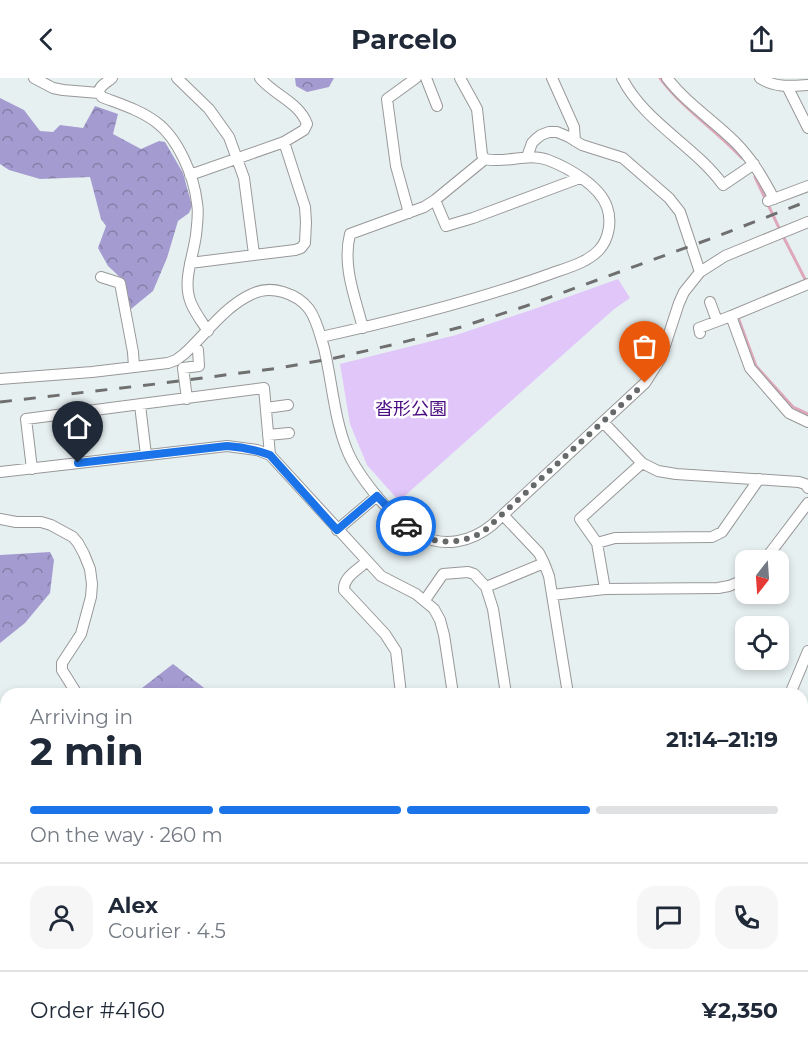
<!DOCTYPE html>
<html lang="en">
<head>
<meta charset="utf-8">
<style>
  :root { --surface:#fff; --page:#f6f6f7; --text:#1f2937; --muted:#747a83; --line:#e0e1e3; --accent:#1a73e8 }
  body { margin:0; font-family:Montserrat,"Noto Sans JP",sans-serif; background:var(--page); color:var(--text); height:100vh; display:flex; flex-direction:column; font-size:22px; white-space:nowrap }
  * { box-sizing:border-box; margin:0 }
  p { font-size:20px; color:var(--muted) }
  .icon { flex:none; width:33px; height:33px; fill:none; stroke:currentColor; stroke-width:2; stroke-linecap:round; stroke-linejoin:round }
  .map { position:relative; flex:1; overflow:hidden }
  .details { position:absolute; left:0px; top:610px; width:808px; height:374px; display:flex; flex-direction:column; background:var(--surface); border-radius:18px 18px 0 0; box-shadow:0 3px 9px #0003 }
  .details>* { flex:none }
  .needle { width:39px; rotate:197deg }
  .fabs { position:absolute; left:735px; top:472px; display:grid; gap:12px }
  .fabs a { display:grid; place-items:center; width:54px; height:54px; border-radius:12px; background:var(--surface); box-shadow:0 3px 9px #0003; font-size:30px }
  .pin { position:absolute; display:grid; place-items:center; width:51px; height:51px; color:#fff; margin:-62px -26px; border-radius:50% 50% 50% 0; rotate:-45deg; box-shadow:0 0 6px #0007 }
  .pin .icon { rotate:45deg }
  .courier { position:absolute; display:grid; place-items:center; width:60px; height:60px; margin:-30px; border:4px solid #1a73e8; border-radius:50%; background:#fff; color:#222; box-shadow:0 2px 8px #0007 }
  .head em { font-style:normal; font-weight:700 }
  .head div { display:flex; flex-direction:column-reverse }
  .head { display:flex; align-items:center; justify-content:space-between; height:102px; padding:0 30px }
  h1 { font-size:39px; font-weight:700; line-height:45px }
  .bar { display:grid; grid-template-columns:repeat(4,1fr); gap:9px 6px; align-content:center; height:72px; padding:0 30px }
  .bar i { height:8px; border-radius:4px; background:var(--line) }
  .bar .current { background:var(--accent) }
  .bar p { grid-column:span 4 }
  .line { display:flex; align-items:center; gap:15px; padding:0 30px; border-top:2px solid var(--line) }
  .line div { flex:1 }
  .round { display:grid; place-items:center; flex:none; width:63px; height:63px; border-radius:18px; background:var(--page) }
  header { display:flex; justify-content:space-between; align-items:center; height:78px; padding:0 30px; background:var(--surface); font-size:27px; font-weight:700 }
  .map>svg:first-child { display:block }
  .forest { fill:url(#forest-crowns) }
  .park { fill:#e1c6fa }
  .lines { fill:none; stroke-linecap:round; stroke-linejoin:round }
  .stream { stroke:#dea8ba; stroke-width:3 }
  .minor-casing { stroke:#989898; stroke-width:12 }
  .minor { stroke:#fff; stroke-width:10 }
  .rail { stroke:#6f6f6f; stroke-width:3; stroke-dasharray:12 12; stroke-linecap:butt }
  .done { stroke:#66696a; stroke-width:6; stroke-dasharray:0 10.8 }
  .route { stroke:#1a73e8; stroke-width:8 }
  .labels { text-anchor:middle; dominant-baseline:central; stroke-width:5; stroke-linejoin:round; paint-order:stroke }
  .park-label { font-size:18px; fill:#4a0c81; stroke:#fff }
</style>
</head>
<body>
<header><svg class="icon" aria-label="back" viewBox="0 0 24 24"><path d="M15 5l-7 7 7 7"/></svg>Parcelo<svg class="icon" aria-label="share" viewBox="0 0 24 24"><path d="M12 15V3M7 8l5-5 5 5M5 13v7h14v-7"/></svg></header>
<div class="map">
<svg width="808" height="983" viewBox="0 0 808 983">
  <defs>
    <pattern id="forest-crowns" width="20" height="18" patternUnits="userSpaceOnUse" patternTransform="scale(1.5)"><rect width="20" height="18" fill="#a49cd0"/><path d="M2 6a3 3 0 1 1 6 0M12 15a3 3 0 1 1 6 0" fill="none" stroke="#857fa8"/></pattern>
  </defs>
  <rect width="100%" height="100%" fill="#e7f0f1"/>
  <path class="forest" d="M295,0H334L329,9L307,14L296,8Z
    M0,20L24,32L40,53L53,54L60,47L83,50L95,28L118,36L113,56L141,71L159,63L165,64L183,95L192,128L189,135L178,143L167,180L153,213L131,231L122,201L108,188L98,170L106,148L101,141L90,99L40,101L9,92L0,86Z
    M50,474L54,482L50,515L25,545L0,565V477Z
    M173,586L212,616H104L111,612L142,610Z
    M0,666L6,673V743L0,737Z"/>
  <path class="park" d="M618,201L630,220L613,232L399,423L367,387L350,346L340,286L456,257L537,230Z"/>
  <g class="lines">
    <path class="stream" d="M660,0C683,31 716,52 742,80
      M755,99L780,152
      M783,158L806,203
      M739,242L756,288L793,329L808,336
      M802,812L808,799
      M622,978L627,983
      M505,983L510,978
      M730,983L733,978"/>
    <defs>
      <path id="minor" d="M34,0L53,10L63,12L99,15L102,19C120,26 140,32 156,44C178,60 194,98 197,125C199,135 197,147 196,157C193,180 182,203 191,225C195,235 202,244 208,253
        M177,0L209,31L229,59L244,100L254,176
        M426,0L437,28
        M460,0L477,31L482,77L485,81
        M552,0L574,49L575,63
        M622,0C645,45 694,67 723,107L754,86
        M667,0C686,25 713,42 735,64C752,81 763,100 774,121
        M760,0C775,10 791,8 808,7
        M787,8L808,50
        M99,15C99,7 107,5 112,0
        M527,79L532,65L536,61L541,57L549,54H557L569,59L582,67L623,80L669,120L680,134L700,194
        M190,97L284,64L304,52L307,46C299,24 274,17 260,0
        M435,122L446,148L473,140L580,100
        M768,123L808,108
        M409,135L396,88L387,21L416,0
        M190,185L295,172L301,170L305,165L306,144L305,129L284,64
        M101,199L120,205L133,274L134,289
        M808,206L731,238L750,290L789,335L808,344
        M710,224L717,243
        M363,250C355,219 342,188 350,156L424,129L435,122L485,81
        M700,255L699,250L731,238
        M321,259C398,242 475,223 550,196C566,190 587,185 599,172C609,161 612,143 607,129C600,108 569,90 548,82C527,74 507,86 485,81
        M0,301L92,294L168,285L176,282L184,276C206,256 225,228 252,216C262,211 273,211 283,214C293,217 303,223 309,231C317,242 320,257 324,270C332,303 334,340 347,372C357,397 395,445 420,457C444,470 471,464 492,447L645,305L661,280L679,225L684,214L700,194L725,178L808,144
        M187,321L183,290L199,288L198,272L193,268
        M140,327L146,377
        M266,330L288,327
        M603,344L642,385L658,393L676,396L799,404L805,406L808,410
        M268,357L289,355
        M32,391L26,341L264,310L270,377
        M0,394L227,368L257,372L270,377L381,498L416,516L434,531L440,542L444,557L453,616
        M503,437L539,475L544,485L549,498L568,616
        M0,441L16,444H41L51,447L73,459L78,465L84,476L90,491L92,506L91,519L81,556L62,585V592L77,616
        M337,452L377,418
        M597,465L615,460L712,459L722,454L759,401
        M764,483L808,425
        M366,484C358,492 343,499 344,512L385,556L396,573L401,616
        M486,509L544,485
        M605,511L597,465L580,441L642,385
        M552,517L605,511L718,510L729,508L746,501
        M425,522L443,496L468,494L474,496L486,509L493,531L506,616
        M790,616L808,573
        M802,700L808,702
        M47,978L53,983
        M382,978L387,983
        M635,978L641,983
        M803,983L808,966"/>
    </defs>
    <use href="#minor" class="minor-casing"/>
    <use href="#minor" class="minor"/>
    <path class="rail" d="M0,324L156,306L279,290L335,280L400,265L461,249L526,228L718,158L808,123"/>
  </g>
  <g class="lines">
    <path class="done" d="M406,448C429,467 457,468 483,454L645,305"/>
    <path class="route" d="M78,385L227,368C242,369 256,372 270,377L337,452L377,418L406,448"/>
  </g>
  <g class="labels">
    <g class="park-label">
      <text x="411" y="331">沓形公園</text>
    </g>
  </g>
</svg>
<div class="fabs">
<a><svg class="needle" viewBox="-14 -14 28 28"><path d="M0-13l5 13h-10z" fill="#e53935"/><path d="M0 13l5-13h-10z" fill="#747a83"/></svg></a>
<a><svg class="icon" aria-label="locate" viewBox="0 0 24 24"><circle cx="12" cy="12" r="6"/><path d="M12 2v4M12 18v4M2 12h4M18 12h4"/></svg></a>
</div>
<div class="pin" style="left:645px;top:305px;background:#ea580c"><svg class="icon" aria-label="bag" viewBox="0 0 24 24"><path d="M5 8h14l-1 12H6zM9 8a3 3 0 0 1 6 0"/></svg></div>
<div class="pin" style="left:78px;top:385px;background:#1f2937"><svg class="icon" aria-label="home" viewBox="0 0 24 24"><path d="M3 11l9-7 9 7M6 9v11h12V9"/></svg></div>
<div class="courier" style="left:406px;top:448px"><svg class="icon" aria-label="car" viewBox="0 0 24 24"><path d="M5 17H2v-5l4-1 3-4h7l3 4 3 1v5h-3M9 17h6M6 11h13"/><circle cx="7" cy="17" r="2"/><circle cx="17" cy="17" r="2"/></svg></div>
<section class="details">
<div class="head"><div><h1>2 min</h1><p>Arriving in</p></div><em>21:14–21:19</em></div>
<div class="bar"><i class="current"></i><i class="current"></i><i class="current"></i><i></i><p>On the way · 260 m</p></div>
<div class="line" style="height:108px"><a class="round"><svg class="icon" aria-label="person" viewBox="0 0 24 24"><circle cx="12" cy="8" r="4"/><path d="M4 21q1-7 8-7t8 7"/></svg></a><div><b>Alex</b><p>Courier · 4.5</p></div><a class="round"><svg class="icon" aria-label="chat" viewBox="0 0 24 24"><path d="M4 5h16v11H9l-5 4z"/></svg></a><a class="round"><svg class="icon" aria-label="phone" viewBox="0 0 24 24"><path d="M5 4h4l2 5-3 2q2 4 5 5l2-3 5 2v4C11 20 4 13 5 4z"/></svg></a></div>
<div class="line" style="height:78px"><div>Order #4160</div><b>¥2,350</b></div>
</section>
</div>
</body>
</html>
